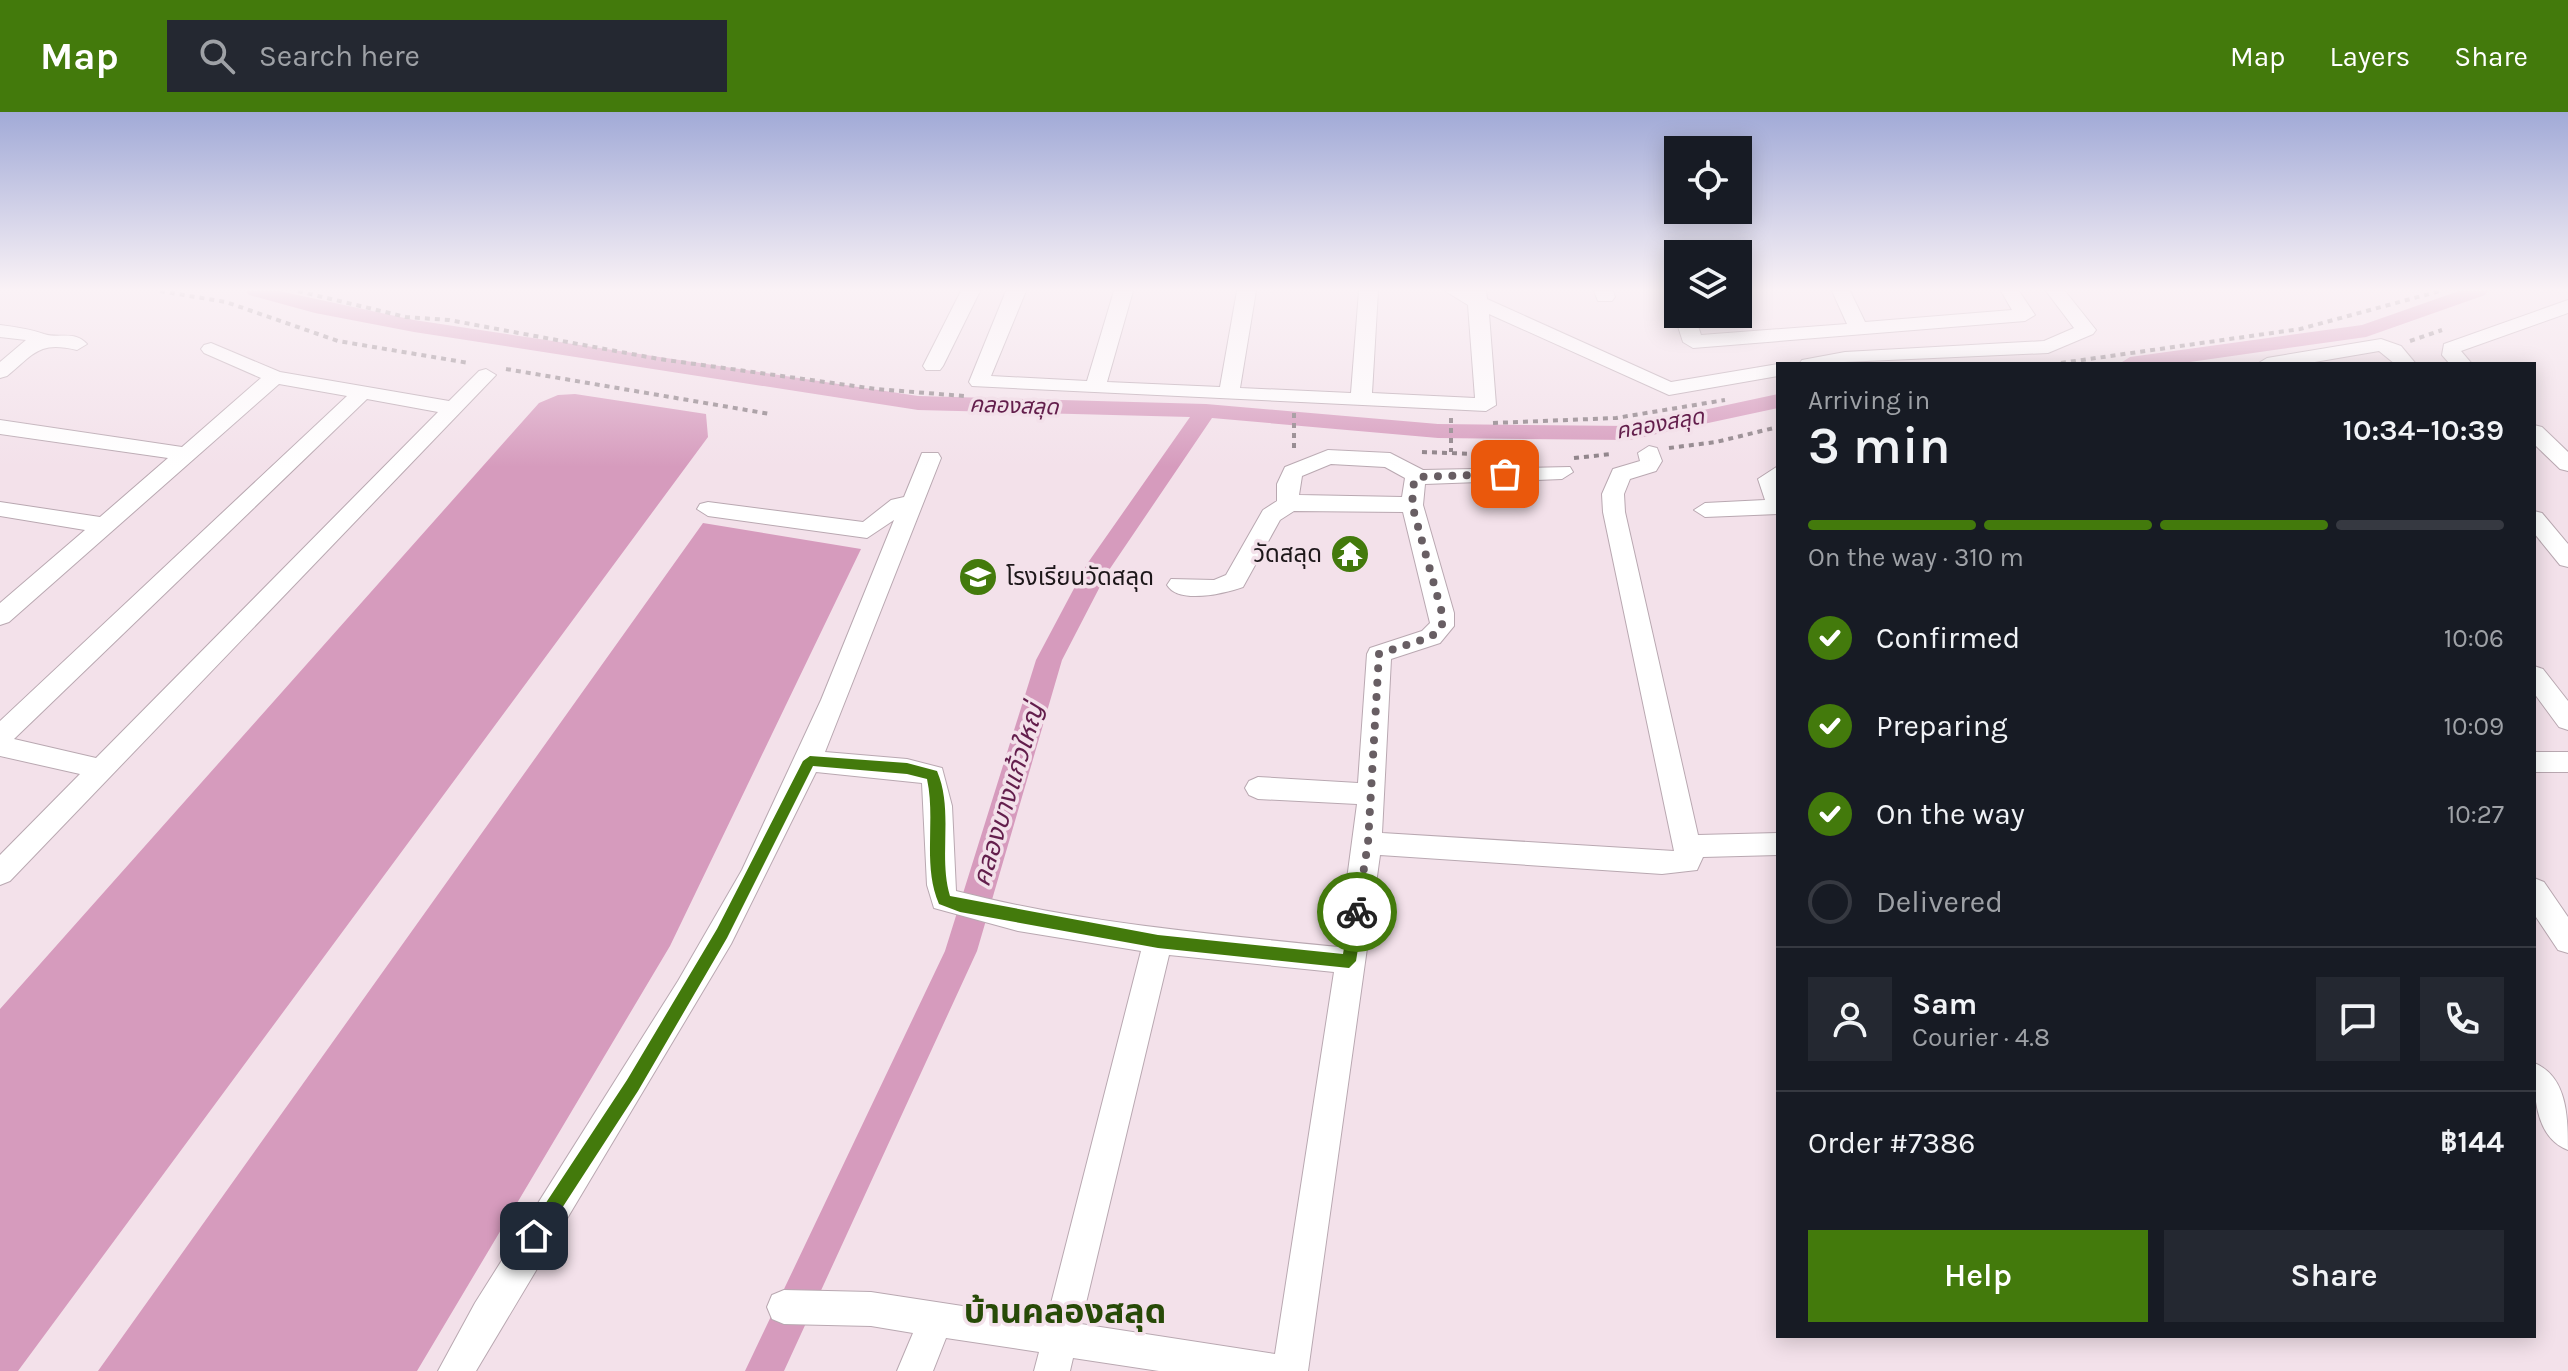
<!DOCTYPE html>
<html lang="en">
<head>
<meta charset="utf-8">
<style>
  :root { --surface:#171b24; --page:#242831; --text:#f1f3f6; --muted:#9ea1a6; --line:#363941; --accent:#437a0c }
  body { margin:0; font-family:Karla,"Noto Sans Thai",sans-serif; background:var(--page); color:var(--text); height:100vh; display:flex; flex-direction:column; font-size:30px; white-space:nowrap }
  * { box-sizing:border-box; margin:0 }
  p { font-size:26px; color:var(--muted) }
  .icon { flex:none; width:44px; height:44px; fill:none; stroke:currentColor; stroke-width:2; stroke-linecap:round; stroke-linejoin:round }
  .map { position:relative; flex:1; overflow:hidden }
  .side { position:absolute; left:1776px; top:250px; width:760px; height:976px; display:flex; flex-direction:column; background:var(--surface); border-radius:0px; box-shadow:0 4px 20px #0003 }
  .side>* { flex:none }
  .fabs { position:absolute; left:1664px; top:24px; display:grid; gap:16px }
  .fabs a { display:grid; place-items:center; width:88px; height:88px; border-radius:0px; background:var(--surface); box-shadow:0 4px 20px #0003; font-size:40px }
  .pin { position:absolute; display:grid; place-items:center; width:68px; height:68px; color:#fff; margin:-34px; border-radius:16px; box-shadow:0 4px 12px #0006 }
  .courier { position:absolute; display:grid; place-items:center; width:80px; height:80px; margin:-40px; border:6px solid #437a0c; border-radius:50%; background:#fff; color:#222; box-shadow:0 2px 10px #0007 }
  .headline em { font-style:normal; font-weight:600 }
  .headline div { display:flex; flex-direction:column-reverse }
  .headline { display:flex; align-items:center; justify-content:space-between; height:136px; padding:0 32px }
  h1 { font-size:52px; font-weight:600; line-height:60px }
  .bar { display:grid; grid-template-columns:repeat(4,1fr); gap:12px 8px; align-content:center; height:96px; padding:0 32px }
  .bar i { height:10px; border-radius:6px; background:var(--line) }
  .bar .on { background:var(--accent) }
  .bar p { grid-column:span 4 }
  .line { display:flex; align-items:center; gap:20px; padding:0 32px; border-top:2px solid var(--line) }
  .line div { flex:1 }
  .round { display:grid; place-items:center; flex:none; width:84px; height:84px; border-radius:0px; background:var(--page) }
  ol { padding:0 32px; list-style:none }
  li { display:flex; align-items:center; gap:24px; height:88px }
  li p { margin-inline-start:auto }
  li .icon { padding:8px; border-radius:50%; background:var(--accent); color:#fff; stroke-width:4 }
  li:last-child { color:var(--muted) }
  li i { width:44px; height:44px; border:4px solid var(--line); border-radius:50% }
  .primary-button { display:flex; gap:16px; margin-top:auto; padding:16px 32px }
  .primary-button a { flex:1; height:92px; border-radius:0px; background:var(--accent); color:#fff; font-size:32px; font-weight:600; line-height:92px; text-align:center }
  .primary-button a+a { background:var(--page); color:var(--text) }
  header { display:flex; align-items:center; gap:48px; box-sizing:border-box; height:112px; padding:0 40px; background:var(--accent); color:#fff }
  header strong { font-size:38px }
  nav { display:flex; gap:44px; margin-inline-start:auto; font-size:28px }
  .search { width:560px; height:72px; background:var(--page); display:flex; align-items:center; gap:20px; box-sizing:border-box; padding:0 28px; border-radius:0px; color:var(--muted); font-size:30px }
  .map>svg:first-child { display:block }
  .water { fill:#d69bbd }
  .lines { fill:none; stroke-linecap:round; stroke-linejoin:round }
  .canal { fill:#d69bbd; fill-rule:evenodd }
  .minor-casing { stroke:#b9a8b1; stroke-width:2 }
  .path { stroke:#8b7f85; stroke-width:4; stroke-dasharray:5 5; stroke-linecap:butt }
  .minor { fill:#fff; fill-rule:evenodd }
  .route { fill:#437a0c }
  .done { stroke:#685e63; stroke-width:8; stroke-dasharray:0 14.4 }
  .labels { text-anchor:middle; dominant-baseline:central; stroke-width:7; stroke-linejoin:round; paint-order:stroke }
  .far-water-label { font-size:22px; font-style:italic; fill:#631e4c; stroke:#f3e1ea }
  .poi-label { font-size:24px; fill:#1d171a; stroke:#f3e1ea; text-anchor:end }
  .water-label { font-size:26px; font-style:italic; fill:#631e4c; stroke:#f3e1ea }
  .near-quarter-label { font-size:34px; font-weight:bold; fill:#274a07; stroke:#f3e1ea }
</style>
</head>
<body>
<header>
<strong>Map</strong>
<div class="search"><svg class="icon" aria-label="search" viewBox="0 0 24 24"><circle cx="10" cy="10" r="6"/><path d="M15 15l6 6"/></svg>Search here</div>
<nav><a>Map</a><a>Layers</a><a>Share</a></nav>
</header>
<div class="map">
<svg width="2568" height="1259" viewBox="0 0 2568 1259">
  <rect width="100%" height="100%" fill="#f3e1ea"/>
  <path class="water" d="M575,282L706,302L708,325L18,1259H0V897L539,291L558,283Z
    M703,411L861,437L670,834L417,1259H98Z"/>
  <g class="lines">
    <path class="canal" d="M246,179H279L414,208L918,284L1206,292L1438,312L1629,314L1778,282V296L1629,328L1438,326L1212,306L1107,461L1062,548L977,839L784,1259H745L945,839L1036,548L1087,452L1190,305L918,298L414,220L315,201L249,183Z
      M2459,179H2488L2485,183L2366,225L2176,252H2119L2130,245L2362,213Z"/>
    <defs>
      <path id="minor" d="M961,179H980L943,254L940,258H926L923,254Z
        M1006,179H1026L991,264L1087,269L1114,179H1133L1107,270L1220,275L1237,179H1256L1240,276L1351,281L1359,179H1378L1372,281L1475,286L1468,193L1445,179H1486L1487,187L1671,270L1778,252V264L1669,283L1489,202L1496,293L1486,299L972,274L969,270Z
        M1594,179H1613L1615,185L1612,189H1598Z
        M1668,179H1678V186L1671,184Z
        M1832,179H1850L1865,210L2012,198L2001,179H2019L2035,203L2025,209L1693,236L1683,230L1674,202L1678,198V202H1694L1701,223L1847,212Z
        M2046,179H2065L2096,218L2093,222L2048,241L1799,252L1802,248L1845,240L2044,229L2074,216Z
        M2568,188V201L2461,239L2472,252H2450L2442,243L2444,232Z
        M0,213C16,215 30,217 44,222C60,227 74,218 87,232L77,238C39,229 35,241 7,264L0,266V250L26,228L0,225Z
        M2381,227L2401,234L2416,252H2395L2379,239L2303,252H2257L2267,246Z
        M211,231L280,260L449,289L479,259L486,257L496,263L10,769L0,773V743L80,662L0,644V609L347,284L279,272L9,510L0,513V491L85,418L0,404V390L100,405L168,346L0,322V308L182,335L261,266L204,241L201,237L204,233ZM367,287L438,300L96,646L14,627Z
        M2534,313L2542,315L2568,340V359L2560,357L2534,332Z
        M1649,334L1657,336L1662,349L1656,359L1630,367L1624,382L1625,400L1698,723L1778,721V743L1703,745L1697,758L1662,762L1380,743L1308,1259H1159L1073,1246L1070,1259H1034L1039,1240L946,1226L933,1259H897L913,1221L871,1214L784,1212L772,1207L767,1195L772,1183L784,1178L871,1180L1047,1207L1141,839L1018,819L934,796L927,773L922,671L816,660L731,832L476,1259H438L475,1191L678,869L742,758L821,588L894,408L867,426L708,404L697,397L700,392L708,390L863,410L891,388L904,385L922,341H938L941,346L825,640L907,647L942,656L952,694L956,779C1081,811 1210,822 1338,835L1357,692L1258,687L1249,683L1245,676L1249,669L1258,665L1358,671L1367,542L1370,536L1422,519L1430,511L1403,400L1294,399L1280,408L1243,475C1226,481 1179,493 1167,473L1171,467L1214,468L1226,463L1263,398L1277,389V372L1285,355L1328,338L1390,341L1423,358L1570,355L1573,360L1562,367L1425,372L1423,393L1454,501V514L1440,531L1391,547L1382,721L1674,739L1603,400L1602,382L1613,357L1640,349L1638,341ZM1331,352L1385,355L1405,366L1402,385L1299,383L1302,364ZM1169,843L1334,860L1275,1242L1081,1212Z
        M1778,354V402L1705,405L1694,398L1705,391L1765,388L1758,367Z
        M2534,399L2542,401L2568,432V455L2560,453L2534,421Z
        M2534,554L2543,557L2568,589V618L2559,615L2534,581Z
        M2534,640H2568V660H2534Z
        M2534,766L2544,770L2568,805V841L2558,838L2534,802Z
        M2534,951C2568,964 2568,1008 2568,1038C2534,1025 2534,981 2534,951Z"/>
    </defs>
    <use href="#minor" class="minor-casing"/>
    <path class="path" d="M160,179L226,190L338,229L469,251
      M298,179L406,205L449,208L659,247L876,277L964,284
      M2410,229L2442,218
      M2061,251L2300,217L2440,179
      M506,257L770,302
      M1294,301V339
      M1451,306V340
      M1493,311L1616,306L1725,288
      M1669,336L1716,330L1778,315
      M1422,340L1476,342
      M1574,346L1612,342"/>
    <use href="#minor" class="minor"/>
  </g>
  <linearGradient id="sky" x2="0" y2="1"><stop stop-color="#a1aad7"/><stop offset="0.5" stop-color="#faf2f6"/><stop offset="1" stop-color="#faf2f6" stop-opacity="0"/></linearGradient>
  <rect width="2568" height="355" fill="url(#sky)"/>
  <path class="route" d="M810,644L907,651L937,659C954,699 938,744 950,784L1158,823L1343,842L1350,800L1357,794L1364,800L1356,849L1349,856L1158,836L960,800L939,792C922,753 936,708 927,667L907,662L813,654L727,826L638,979L540,1130H528V1118L627,968L717,817L803,649Z"/>
  <g class="lines">
    <path class="done" d="M1357,800L1368,731L1379,542L1431,525L1442,514V501L1412,393L1414,369L1419,365L1505,362"/>
  </g>
  <defs>
    <symbol id="temple-disc" viewBox="-11 -11 22 22"><circle r="9.5" fill="#437a0c" stroke="#f3e1ea"/><path d="M0-6L5-2H3V0L6.5 2.5H4V6H1.5V3h-3V6H-4V2.5H-6.5L-3 0V-2H-5Z" fill="#fff"/></symbol>
    <symbol id="school-disc" viewBox="-11 -11 22 22"><circle r="9.5" fill="#437a0c" stroke="#f3e1ea"/><path d="M0-5L7-2L0 1L-7-2ZM-4 1L0 2.5L4 1V4Q0 6-4 4Z" fill="#fff"/></symbol>
  </defs>
  <g fill-rule="evenodd">
    <use href="#temple-disc" x="1328" y="420" width="44" height="44"/>
    <use href="#school-disc" x="956" y="443" width="44" height="44"/>
  </g>
  <g class="labels">
    <g class="far-water-label">
      <text transform="translate(1014 294) rotate(2)">คลองสลุด</text>
      <text transform="translate(1660 312) rotate(-10)">คลองสลุด</text>
    </g>
    <g class="poi-label">
      <text x="1322" y="442">วัดสลุด</text>
      <text x="1006" y="465" text-anchor="start">โรงเรียนวัดสลุด</text>
    </g>
    <g class="water-label">
      <text transform="translate(1008 683) rotate(-73)">คลองบางแก้วใหญ่</text>
    </g>
    <g class="near-quarter-label">
      <text x="1065" y="1200">บ้านคลองสลุด</text>
    </g>
  </g>
</svg>
<div class="fabs">
<a><svg class="icon" aria-label="locate" viewBox="0 0 24 24"><circle cx="12" cy="12" r="6"/><path d="M12 2v4M12 18v4M2 12h4M18 12h4"/></svg></a>
<a><svg class="icon" aria-label="layers" viewBox="0 0 24 24"><path d="M12 4l9 5-9 5-9-5zM3 14l9 5 9-5"/></svg></a>
</div>
<div class="pin" style="left:1505px;top:362px;background:#ea580c"><svg class="icon" aria-label="bag" viewBox="0 0 24 24"><path d="M5 8h14l-1 12H6zM9 8a3 3 0 0 1 6 0"/></svg></div>
<div class="pin" style="left:534px;top:1124px;background:#1f2937"><svg class="icon" aria-label="home" viewBox="0 0 24 24"><path d="M3 11l9-7 9 7M6 9v11h12V9"/></svg></div>
<div class="courier" style="left:1357px;top:800px"><svg class="icon" aria-label="bike" viewBox="0 0 24 24"><circle cx="6" cy="16" r="4"/><circle cx="18" cy="16" r="4"/><path d="M6 16l4-8h5l3 8M10 8l3 8H6M13 5h3"/></svg></div>
<section class="side">
<div class="headline"><div><h1>3 min</h1><p>Arriving in</p></div><em>10:34–10:39</em></div>
<div class="bar"><i class="on"></i><i class="on"></i><i class="on"></i><i></i><p>On the way · 310 m</p></div>
<ol>
<li><svg class="icon" aria-label="check" viewBox="0 0 24 24"><path d="M5 12l5 5 9-10"/></svg>Confirmed<p>10:06</p></li>
<li><svg class="icon" aria-label="check" viewBox="0 0 24 24"><path d="M5 12l5 5 9-10"/></svg>Preparing<p>10:09</p></li>
<li><svg class="icon" aria-label="check" viewBox="0 0 24 24"><path d="M5 12l5 5 9-10"/></svg>On the way<p>10:27</p></li>
<li><i></i>Delivered</li>
</ol>
<div class="line" style="height:144px"><a class="round"><svg class="icon" aria-label="person" viewBox="0 0 24 24"><circle cx="12" cy="8" r="4"/><path d="M4 21q1-7 8-7t8 7"/></svg></a><div><b>Sam</b><p>Courier · 4.8</p></div><a class="round"><svg class="icon" aria-label="chat" viewBox="0 0 24 24"><path d="M4 5h16v11H9l-5 4z"/></svg></a><a class="round"><svg class="icon" aria-label="phone" viewBox="0 0 24 24"><path d="M5 4h4l2 5-3 2q2 4 5 5l2-3 5 2v4C11 20 4 13 5 4z"/></svg></a></div>
<div class="line" style="height:104px"><div>Order #7386</div><b>฿144</b></div>
<div class="primary-button"><a>Help</a><a>Share</a></div>
</section>
</div>
</body>
</html>
